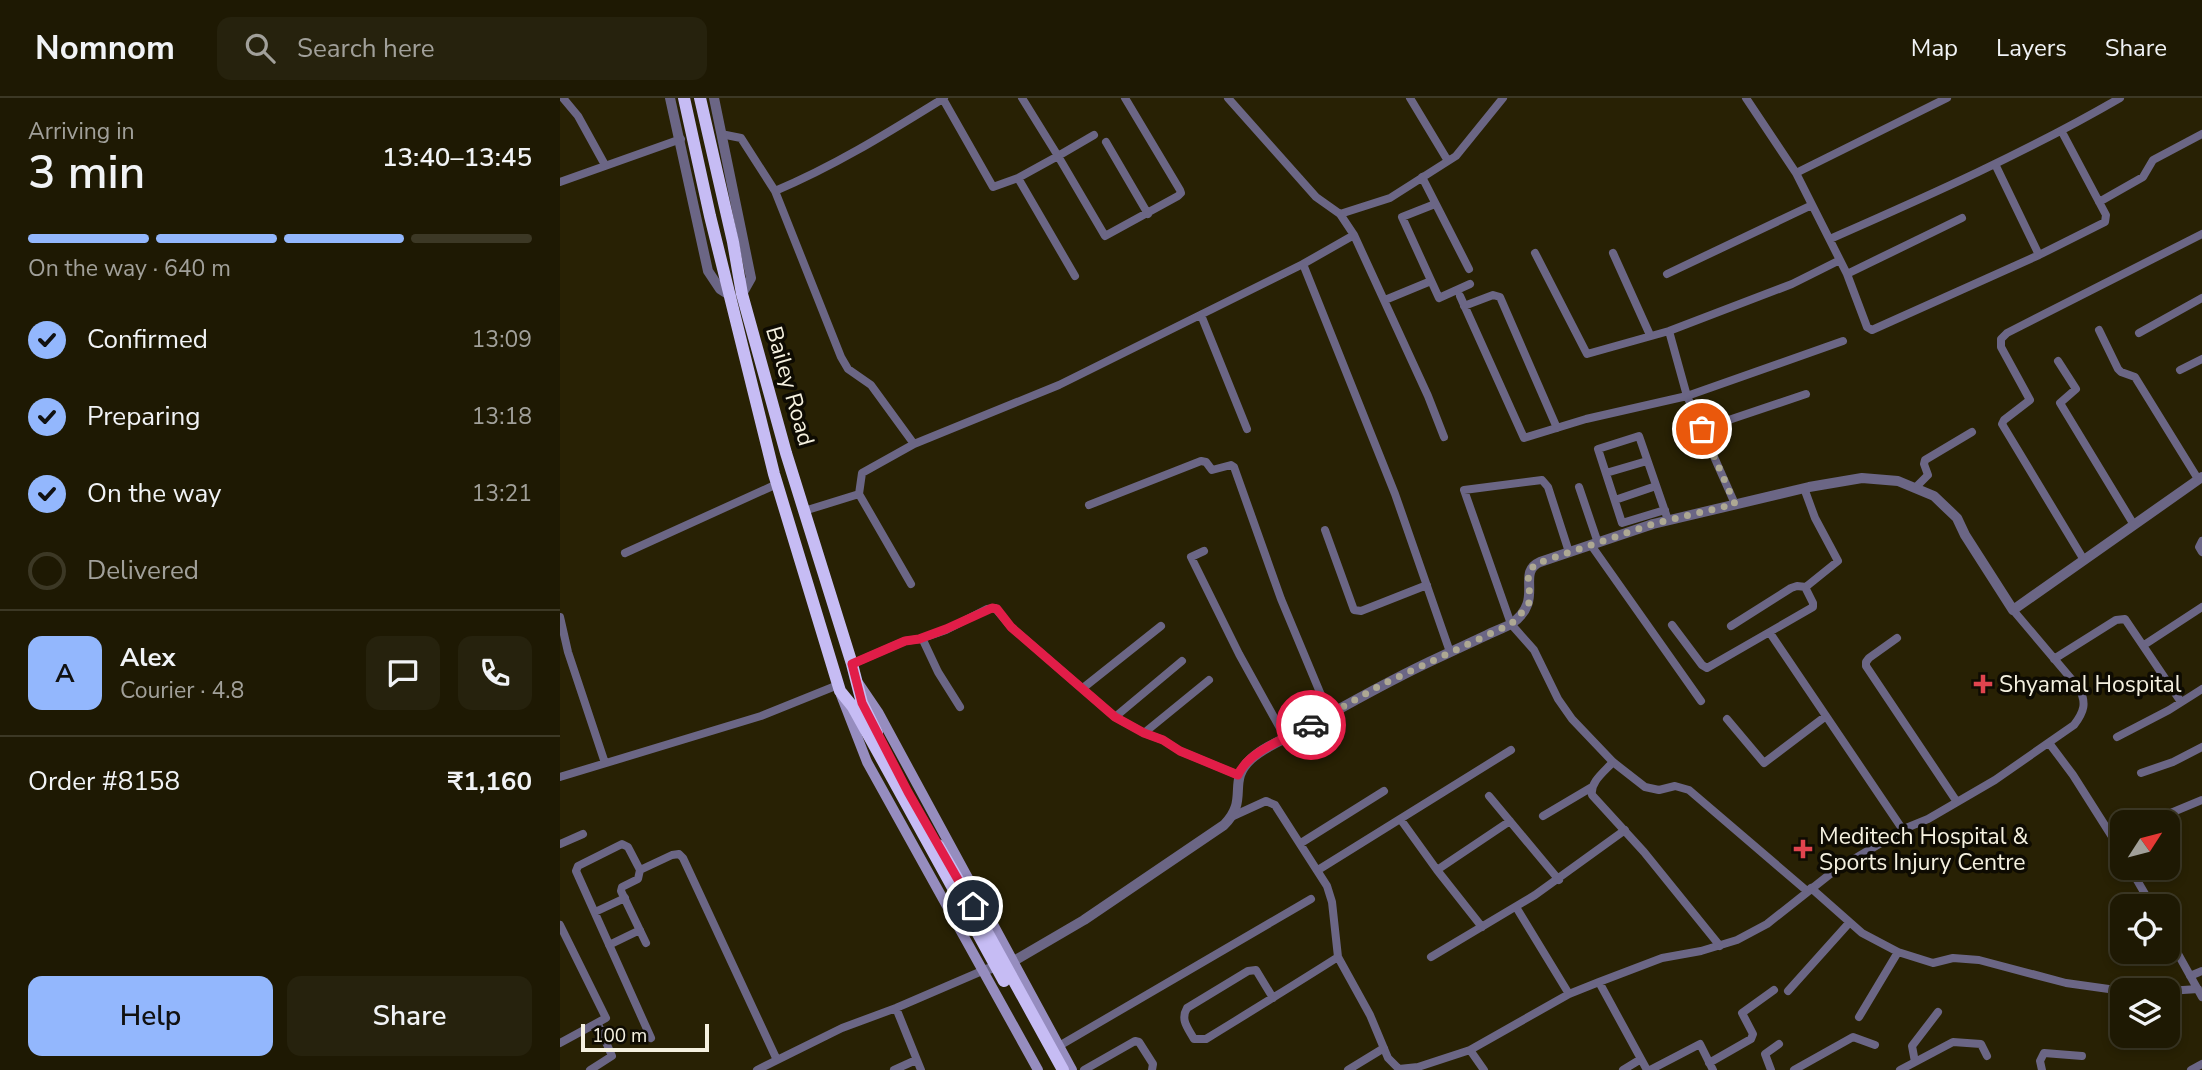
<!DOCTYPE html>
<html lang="en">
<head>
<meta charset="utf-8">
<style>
  :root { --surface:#1e1903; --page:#26220d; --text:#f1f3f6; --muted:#a1a09a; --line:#3c3825; --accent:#93b7fd }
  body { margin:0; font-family:"Nunito Sans",sans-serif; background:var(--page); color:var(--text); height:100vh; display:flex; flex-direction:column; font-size:26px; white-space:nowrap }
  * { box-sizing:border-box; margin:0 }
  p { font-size:23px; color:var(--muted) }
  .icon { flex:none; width:38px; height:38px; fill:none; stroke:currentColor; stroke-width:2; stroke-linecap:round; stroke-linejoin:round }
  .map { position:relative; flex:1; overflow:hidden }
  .sheet { display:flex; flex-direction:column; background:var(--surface); width:560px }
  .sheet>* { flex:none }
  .needle { width:46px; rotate:54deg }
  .fabs { position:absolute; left:1550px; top:712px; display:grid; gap:14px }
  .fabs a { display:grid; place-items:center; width:70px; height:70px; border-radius:14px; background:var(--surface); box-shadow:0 4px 10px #0003,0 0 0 2px var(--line); font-size:35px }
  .scale { position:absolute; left:21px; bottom:18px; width:128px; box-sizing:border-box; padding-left:7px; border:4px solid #f5f1e0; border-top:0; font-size:19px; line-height:24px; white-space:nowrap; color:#f5f1e0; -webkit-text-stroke:5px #0e0b02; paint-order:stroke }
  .pin { position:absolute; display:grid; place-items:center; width:60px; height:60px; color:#fff; margin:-30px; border:4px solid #fff; border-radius:50%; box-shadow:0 2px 7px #0007 }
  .courier { position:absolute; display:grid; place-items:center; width:70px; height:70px; margin:-35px; border:5px solid #e11d48; border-radius:50%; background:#fff; color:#222; box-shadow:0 2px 9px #0007 }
  .head em { font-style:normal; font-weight:600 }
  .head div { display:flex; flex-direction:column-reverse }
  .head { display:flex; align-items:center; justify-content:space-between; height:119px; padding:0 28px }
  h1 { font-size:46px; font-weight:600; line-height:52px }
  .bar { display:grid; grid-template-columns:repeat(4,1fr); gap:10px 7px; align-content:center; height:84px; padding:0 28px }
  .bar i { height:9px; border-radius:5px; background:var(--line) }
  .bar .current { background:var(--accent) }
  .bar p { grid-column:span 4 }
  .line { display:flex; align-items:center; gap:18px; padding:0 28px; border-top:2px solid var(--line) }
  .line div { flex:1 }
  .round { display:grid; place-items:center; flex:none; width:74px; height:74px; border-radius:14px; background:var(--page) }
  ol { padding:0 28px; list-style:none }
  li { display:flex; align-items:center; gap:21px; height:77px }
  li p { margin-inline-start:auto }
  li .icon { padding:7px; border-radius:50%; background:var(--accent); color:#111; stroke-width:4 }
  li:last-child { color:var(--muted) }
  li i { width:38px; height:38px; border:4px solid var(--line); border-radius:50% }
  .cta { display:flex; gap:14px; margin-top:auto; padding:14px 28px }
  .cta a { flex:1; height:80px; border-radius:14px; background:var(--accent); color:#111; font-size:28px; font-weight:600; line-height:80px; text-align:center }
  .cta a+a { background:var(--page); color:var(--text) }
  header { display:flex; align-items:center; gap:42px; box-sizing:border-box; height:98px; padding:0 35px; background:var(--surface); border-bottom:2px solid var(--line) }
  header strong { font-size:33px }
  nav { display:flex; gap:38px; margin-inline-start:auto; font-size:24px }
  .search { width:490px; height:63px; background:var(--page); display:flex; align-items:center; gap:18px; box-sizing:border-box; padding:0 24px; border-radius:14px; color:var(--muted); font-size:26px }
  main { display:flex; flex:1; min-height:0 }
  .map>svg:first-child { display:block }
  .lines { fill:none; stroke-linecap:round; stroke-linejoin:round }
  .minor { stroke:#6b6685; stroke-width:8 }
  .tertiary { stroke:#6b6685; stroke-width:10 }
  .secondary { stroke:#968dbf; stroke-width:10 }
  .trunk { stroke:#c6bcf4; stroke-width:12 }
  .trunk-bridge { stroke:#c6bcf4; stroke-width:12 }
  .done { stroke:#ada893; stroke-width:7; stroke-dasharray:0 12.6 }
  .route { stroke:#e11d48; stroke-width:9 }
  .health-dot { fill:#e0444e; stroke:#0e0b02; stroke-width:2.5 }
  .labels { text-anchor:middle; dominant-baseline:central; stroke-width:7; stroke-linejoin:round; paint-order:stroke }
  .street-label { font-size:23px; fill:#f5f1e0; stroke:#0e0b02 }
  .poi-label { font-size:23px; fill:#f5f1e0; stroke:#0e0b02; text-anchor:start }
</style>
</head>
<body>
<header>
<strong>Nomnom</strong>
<div class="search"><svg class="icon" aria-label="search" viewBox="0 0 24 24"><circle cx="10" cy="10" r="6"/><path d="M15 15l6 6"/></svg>Search here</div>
<nav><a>Map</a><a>Layers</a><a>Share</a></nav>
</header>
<main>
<section class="sheet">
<div class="head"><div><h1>3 min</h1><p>Arriving in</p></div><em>13:40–13:45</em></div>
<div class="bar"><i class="current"></i><i class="current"></i><i class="current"></i><i></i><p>On the way · 640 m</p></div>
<ol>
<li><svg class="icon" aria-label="check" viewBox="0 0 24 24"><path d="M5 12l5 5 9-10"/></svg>Confirmed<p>13:09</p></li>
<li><svg class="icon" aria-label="check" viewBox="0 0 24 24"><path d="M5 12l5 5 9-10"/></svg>Preparing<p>13:18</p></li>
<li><svg class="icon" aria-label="check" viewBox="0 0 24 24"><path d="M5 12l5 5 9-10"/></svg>On the way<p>13:21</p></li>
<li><i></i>Delivered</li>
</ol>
<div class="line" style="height:126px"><b class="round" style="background:var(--accent);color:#111">A</b><div><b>Alex</b><p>Courier · 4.8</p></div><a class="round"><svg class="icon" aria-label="chat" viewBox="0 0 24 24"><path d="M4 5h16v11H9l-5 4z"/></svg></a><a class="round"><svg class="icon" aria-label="phone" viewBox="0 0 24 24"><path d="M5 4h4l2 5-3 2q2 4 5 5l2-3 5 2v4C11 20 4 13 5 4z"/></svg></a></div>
<div class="line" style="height:91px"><div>Order #8158</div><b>₹1,160</b></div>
<div class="cta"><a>Help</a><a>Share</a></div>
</section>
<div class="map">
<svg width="1642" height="972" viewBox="0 0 1642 972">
  <rect width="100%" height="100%" fill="#282104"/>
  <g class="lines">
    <path class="minor" d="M3,0L18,18L45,67
      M462,0L498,58L534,37
      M668,0L756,99L780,116L794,137L868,298L884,339
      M850,0L888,63
      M1186,0L1236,75L1287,176L1307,229L1312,232L1479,157L1545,124L1546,117L1502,34
      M383,1L433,89L458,80
      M161,36L181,40L215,93L281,259L288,271L311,287L354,346
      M546,44L588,116
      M1435,66L1479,157
      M1236,75L1387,0
      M862,79L909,171
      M0,84L121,41
      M215,93C275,68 329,34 384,0
      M1539,104L1583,79L1593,62L1642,36
      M875,106L842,119L879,200L910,186
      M780,116L830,100L896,58L943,0
      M1270,141C1368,98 1467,54 1560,0
      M975,155L1027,256L1109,233L1232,186L1280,162
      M1053,155L1090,237
      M743,166L794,137
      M1107,176L1252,107
      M1287,176L1402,120
      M515,178L458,80L498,58L545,138L618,98L621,95L620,92L565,0
      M900,198L964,340L1026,321L1127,298L1109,233
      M825,202L871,183
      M904,208L933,197L940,199L997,330
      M641,217L687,331
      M1539,232L1558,271L1561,274L1575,279L1638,381
      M1579,235L1642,200
      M1498,263L1516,291L1500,305L1574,427
      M1620,272L1642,261
      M1142,331L1246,296
      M1046,375L1087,363
      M1019,389L1038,445
      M1355,390L1368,377L1364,366L1365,362L1412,334
      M1055,402L1096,388
      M1175,406L1127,298L1283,243
      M529,407L641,363L646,364L652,372L671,367L674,369L721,501L769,616
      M1105,412L1062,425L1038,351L1079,338L1108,422
      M244,413L299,396
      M765,432L794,512L801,513L867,487
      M1642,443L1639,449L1642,454
      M1031,447L1141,603
      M644,453L631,459L679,556L726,641
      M1009,454L988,389L982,382L904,392L951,526L974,552L998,601L1012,621L1053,664L1085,689L1099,692L1115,688L1129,692L1247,793
      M65,455L217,386
      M1524,462L1442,326L1444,322L1470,302L1441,249V241L1447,235L1642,136
      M351,486L299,396L302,375L354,346L499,287L743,166L835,396L890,554
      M0,519L8,554L45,665
      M1112,527L1142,567L1147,570L1253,509V505L1246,491L1247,488L1278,463L1255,420L1244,390
      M1171,528L1231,490L1237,488L1246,489
      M1210,535L1343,732
      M362,540L378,574L400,609
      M1337,540L1309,560L1306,564V568L1397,704
      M1584,547L1642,509
      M1494,561L1556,522L1565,521L1621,604
      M292,566L345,543L360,541L386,532L427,511L435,510L451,529L555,619L584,635L603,642L620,653L678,677
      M523,590L601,528
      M555,619L622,563
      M1167,621L1204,665L1266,618
      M584,635L649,582
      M1557,639L1609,612L1642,591
      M1489,645L1513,677L1563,756
      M1053,664C1044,674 1030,684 1032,697L1084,754L1160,848
      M1581,675L1613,664L1642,649
      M0,679L201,618L278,587
      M929,698L999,782
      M983,718L1032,689
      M671,719L706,703L715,707L767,788L772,804L778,859L810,917L828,960L839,971L858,969L910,952L1009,896L1039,884L1102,860L1141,853L1177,842L1207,826L1274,773L1346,730L1368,721L1435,682L1514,627C1524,614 1527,605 1519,590L1453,512
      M841,722L877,772
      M1589,724L1642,702
      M741,745L824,693
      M0,746L23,736
      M1570,770L1592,808
      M80,772L78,781L62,789L61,793L86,845
      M758,772L951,652
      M1251,790L1302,835L1338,854L1373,865L1393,860L1419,862L1506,885L1563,893
      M956,809L1009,896
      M35,814L65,800
      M0,827L46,920L0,945
      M922,829L877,772L950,723
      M1608,838L1642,899
      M49,847L80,832
      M871,859L975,797L1065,732
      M1630,878L1642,873
      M1039,884L1087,972
      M1228,893L1289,825
      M1608,893L1638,891
      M713,900L696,872L688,873L627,910C620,922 628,930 634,941H646C690,914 734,887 778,859
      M336,910L361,972
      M1299,919L1338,854
      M91,940L16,773L18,768L62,746L68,749L80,772L112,757L119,756L123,760L217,962
      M499,948L751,801
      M910,952L924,972
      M1355,964L1352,948L1378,914
      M1149,965L1191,941L1193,936L1182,915L1214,892
      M30,972L52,958L38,926
      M197,972L282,930L336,910L422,873
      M334,972L356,962
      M524,972L575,943L579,944L593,966L592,972
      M788,972L824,950
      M1063,972L1081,961
      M1090,972L1140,946L1153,972
      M1211,972L1205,956L1219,946
      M1234,972L1293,939L1315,947
      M1340,972L1393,944L1421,946L1427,958
      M1482,972L1480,963L1484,955L1522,958
      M1631,972L1642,966"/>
    <path class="tertiary" d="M110,0L148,173L160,191L171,198
      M154,0L191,180L182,196
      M422,873L452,864L524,822L664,727C690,701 666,684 691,661C705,648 725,641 742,632C784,608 825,585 869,564C888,555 908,546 927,537C935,533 944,530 951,526C986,502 955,475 980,464L1093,426L1249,389L1302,380L1338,383L1374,398L1397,420L1405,437L1453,512L1642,379"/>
    <path class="secondary" d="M299,586L318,614L512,972
      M281,597L307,664L478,972"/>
    <path class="trunk" d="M124,0L150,118L214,376L280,593L293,609L393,790
      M140,0L173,144L182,196L226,355L292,566L302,605L317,635
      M378,747L400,785"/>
    <path class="trunk-bridge" d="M400,785L503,972
      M393,790L444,883"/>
  </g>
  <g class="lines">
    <path class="done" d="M751,627L819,588L951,526L968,508L970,501L968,476L975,466L1093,426L1175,406L1142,331"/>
    <path class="route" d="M413,808L348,694L302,605L292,566L345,543L359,541L386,531L432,510L437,511L451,529L555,619L584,635L603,642L620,653L678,677C689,652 728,640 751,627"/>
  </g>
  <g class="health-dot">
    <path d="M1419.5 575.5h7v7h7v7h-7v7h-7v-7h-7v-7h7z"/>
    <path d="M1239.5 740.5h7v7h7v7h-7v7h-7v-7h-7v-7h7z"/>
  </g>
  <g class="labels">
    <g class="street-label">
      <text transform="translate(230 288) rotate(74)">Bailey Road</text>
    </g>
    <g class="poi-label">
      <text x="1439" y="586">Shyamal Hospital</text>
      <text x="1259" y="738">Meditech Hospital &amp;<tspan x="1259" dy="26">Sports Injury Centre</tspan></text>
    </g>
  </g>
</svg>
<div class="fabs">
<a><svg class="needle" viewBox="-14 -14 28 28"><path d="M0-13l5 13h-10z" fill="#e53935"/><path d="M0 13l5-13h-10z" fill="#a1a09a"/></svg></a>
<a><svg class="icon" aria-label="locate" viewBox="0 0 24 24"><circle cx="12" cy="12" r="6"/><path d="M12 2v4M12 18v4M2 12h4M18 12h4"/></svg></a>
<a><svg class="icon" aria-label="layers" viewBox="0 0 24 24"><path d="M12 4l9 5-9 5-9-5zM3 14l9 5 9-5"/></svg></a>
</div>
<div class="scale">100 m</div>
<div class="pin" style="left:1142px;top:331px;background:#ea580c"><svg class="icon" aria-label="bag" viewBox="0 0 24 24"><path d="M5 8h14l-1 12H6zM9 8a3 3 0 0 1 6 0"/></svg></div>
<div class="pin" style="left:413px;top:808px;background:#1f2937"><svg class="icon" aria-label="home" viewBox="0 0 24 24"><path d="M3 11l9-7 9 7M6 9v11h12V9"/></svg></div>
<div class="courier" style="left:751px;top:627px"><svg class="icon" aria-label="car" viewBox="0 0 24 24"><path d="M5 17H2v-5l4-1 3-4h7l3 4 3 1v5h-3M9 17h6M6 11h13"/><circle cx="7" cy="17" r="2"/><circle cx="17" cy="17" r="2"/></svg></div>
</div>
</main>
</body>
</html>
